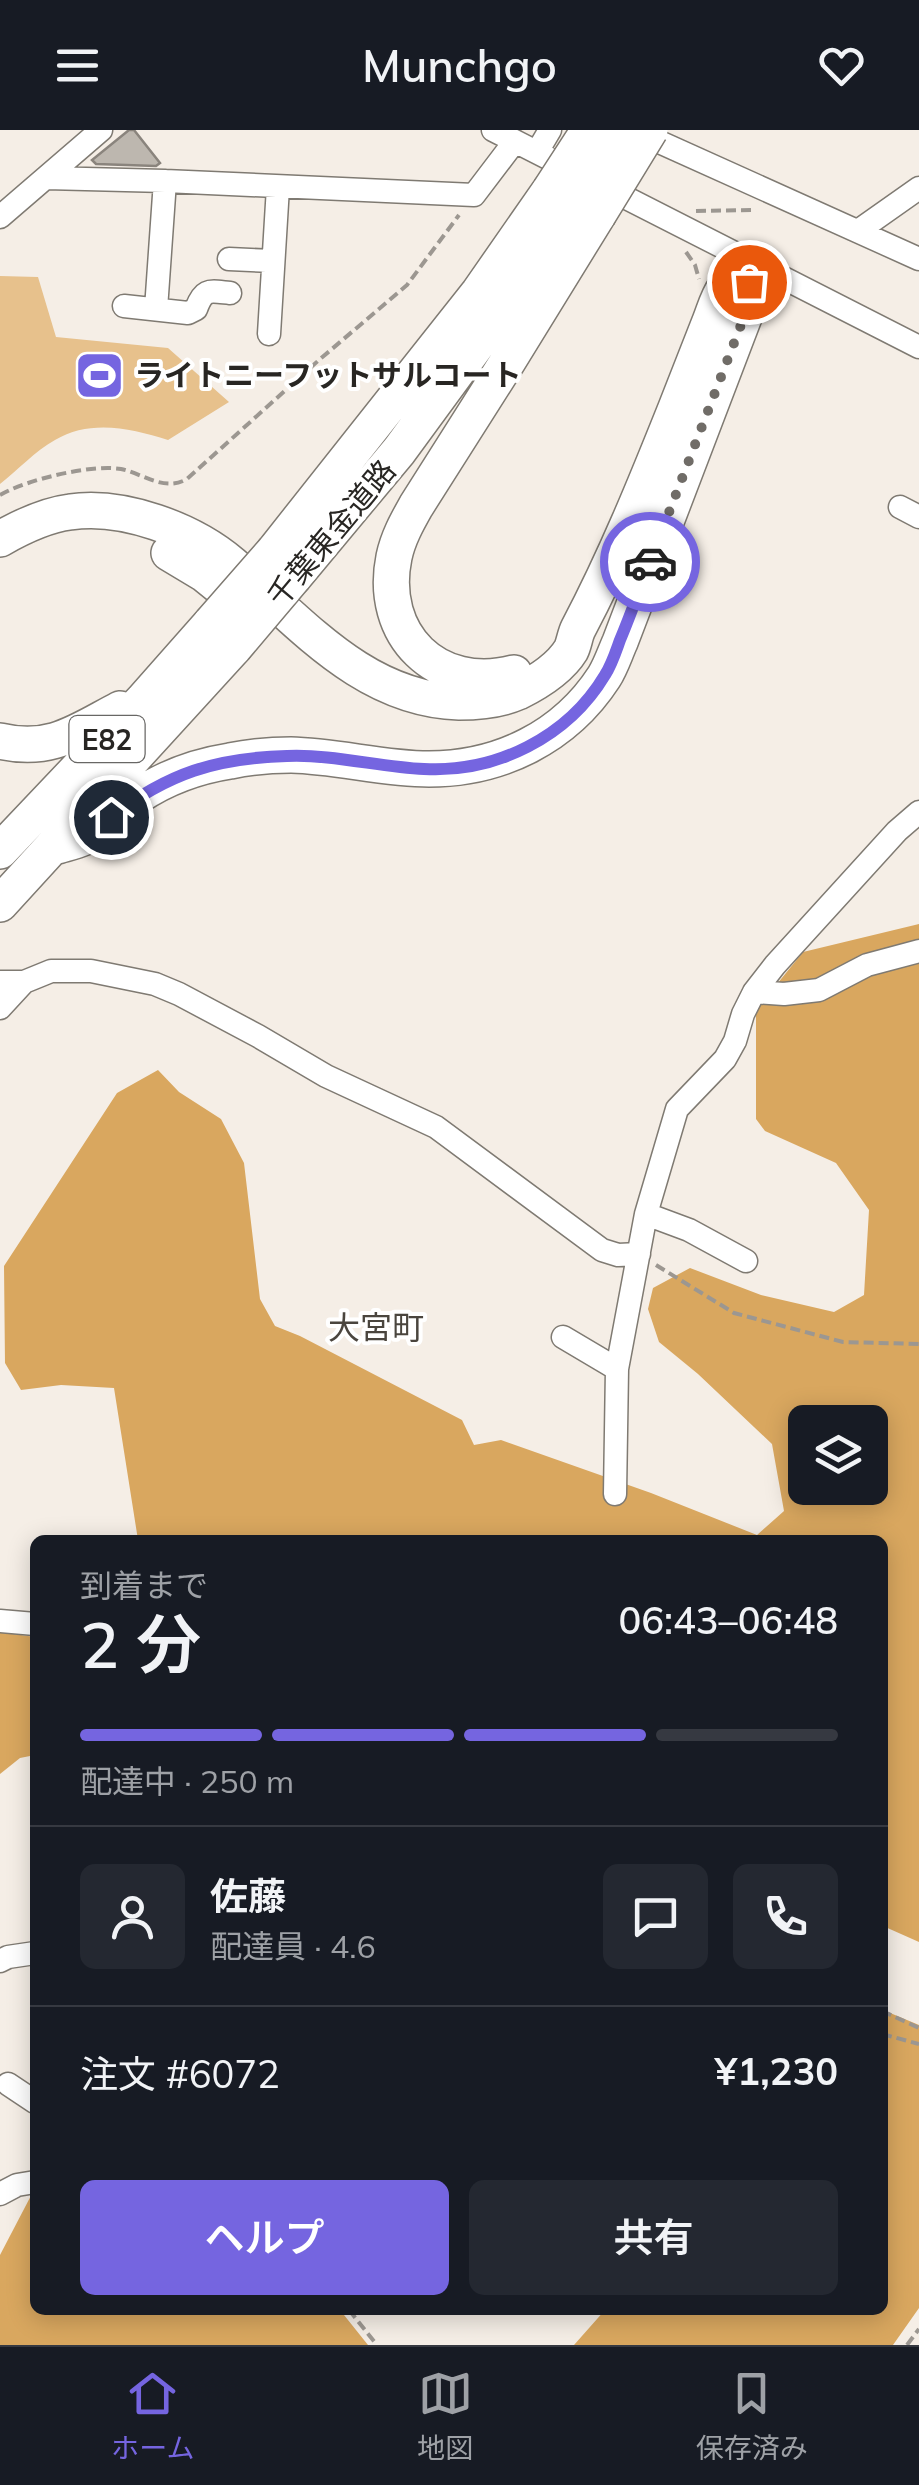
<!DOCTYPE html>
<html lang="ja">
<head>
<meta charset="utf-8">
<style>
  :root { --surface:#171b24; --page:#242831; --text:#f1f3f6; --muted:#9ea1a6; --line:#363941; --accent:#7565e0 }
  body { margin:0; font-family:Mulish,"Noto Sans JP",sans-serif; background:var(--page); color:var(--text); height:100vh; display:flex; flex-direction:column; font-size:38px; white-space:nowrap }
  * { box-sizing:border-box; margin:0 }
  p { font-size:32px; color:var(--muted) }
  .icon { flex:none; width:55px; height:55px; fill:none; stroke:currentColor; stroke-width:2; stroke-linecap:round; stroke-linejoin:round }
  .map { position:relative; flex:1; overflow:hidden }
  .side { position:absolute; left:30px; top:1405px; width:858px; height:780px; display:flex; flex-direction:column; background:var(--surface); border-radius:15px; box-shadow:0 5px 25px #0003 }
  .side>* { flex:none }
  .fabs { position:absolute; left:788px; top:1275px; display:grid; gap:20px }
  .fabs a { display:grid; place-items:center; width:100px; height:100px; border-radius:15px; background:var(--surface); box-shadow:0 5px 25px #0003; font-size:50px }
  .pin { position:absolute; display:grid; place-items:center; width:85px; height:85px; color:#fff; margin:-42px; border:5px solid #fff; border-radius:50%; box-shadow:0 2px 10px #0007 }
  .courier { position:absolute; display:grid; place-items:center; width:100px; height:100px; margin:-50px; border:8px solid #7565e0; border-radius:50%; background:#fff; color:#222; box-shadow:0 2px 12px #0007 }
  .overview em { font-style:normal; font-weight:600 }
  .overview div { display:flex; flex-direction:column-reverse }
  .overview { display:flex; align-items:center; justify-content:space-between; height:170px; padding:0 50px }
  h1 { font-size:65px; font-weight:600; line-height:75px }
  .bar { display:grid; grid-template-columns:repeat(4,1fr); gap:15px 10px; align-content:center; height:120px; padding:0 50px }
  .bar i { height:12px; border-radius:8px; background:var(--line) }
  .bar .current { background:var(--accent) }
  .bar p { grid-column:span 4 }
  .line { display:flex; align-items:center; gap:25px; padding:0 50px; border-top:2px solid var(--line) }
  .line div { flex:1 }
  .round { display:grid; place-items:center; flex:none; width:105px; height:105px; border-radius:15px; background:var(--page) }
  .button { display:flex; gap:20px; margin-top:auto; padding:20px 50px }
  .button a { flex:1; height:115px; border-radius:15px; background:var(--accent); color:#fff; font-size:40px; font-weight:600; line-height:115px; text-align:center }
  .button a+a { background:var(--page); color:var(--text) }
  header { display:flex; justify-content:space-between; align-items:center; height:130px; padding:0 50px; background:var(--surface); font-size:45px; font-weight:600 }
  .menu { display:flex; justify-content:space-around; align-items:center; height:140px; border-top:2px solid var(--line); background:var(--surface); font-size:28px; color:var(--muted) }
  .menu a { display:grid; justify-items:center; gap:5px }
  .menu .current { color:var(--accent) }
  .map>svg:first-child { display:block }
  .green { fill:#e7c18c }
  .forest { fill:#d9a75f; fill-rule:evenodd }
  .building { fill:#bdb7af; stroke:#8a847d; stroke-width:2.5 }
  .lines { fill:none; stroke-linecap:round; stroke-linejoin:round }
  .minor-casing { stroke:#7f7a72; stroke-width:25 }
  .highway-casing { stroke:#7f7a72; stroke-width:38 }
  .path { stroke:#9c9791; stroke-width:4; stroke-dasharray:10 5; stroke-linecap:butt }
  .minor { stroke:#fff; stroke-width:22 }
  .highway { stroke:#fff; stroke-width:35 }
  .highway-bridge-casing { stroke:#7f7a72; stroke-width:38; stroke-linecap:butt }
  .highway-bridge { stroke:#fff; stroke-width:35 }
  .done { stroke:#706c67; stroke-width:10; stroke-dasharray:0 18 }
  .route { stroke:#7565e0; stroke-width:12 }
  .labels { text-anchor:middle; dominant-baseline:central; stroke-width:8; stroke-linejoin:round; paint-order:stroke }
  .shield { fill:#fff; stroke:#686765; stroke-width:2.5 }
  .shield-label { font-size:28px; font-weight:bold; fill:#282623 }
  .poi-label { font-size:30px; font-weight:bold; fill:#282623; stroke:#fff; text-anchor:start }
  .street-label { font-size:30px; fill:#282623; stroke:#fff }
  .neighbourhood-label { font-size:32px; fill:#4a453e; stroke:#fff }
</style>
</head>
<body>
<header><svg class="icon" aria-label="menu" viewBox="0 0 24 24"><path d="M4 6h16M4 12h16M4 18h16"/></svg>Munchgo<svg class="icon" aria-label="heart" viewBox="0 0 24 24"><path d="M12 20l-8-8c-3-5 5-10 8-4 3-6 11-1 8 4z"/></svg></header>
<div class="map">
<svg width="919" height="2215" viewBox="0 0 919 2215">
  <rect width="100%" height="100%" fill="#f5eee6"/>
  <path class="green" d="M0,146L38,147L56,207L168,218L229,272L168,310C131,298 90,289 55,310C35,321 18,340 0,354Z"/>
  <path class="forest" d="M919,794V1812L883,1796L882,1410H138L114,1258L61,1255L21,1260L5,1233L4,1136L117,963L158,940L179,962L221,989L244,1033L260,1169L275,1196L300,1206L462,1290L474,1315L501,1310L651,1363L757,1405L784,1381L772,1314L698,1244L659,1212L648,1179L653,1158L690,1138L761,1165L834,1182L864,1165L869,1080L836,1033L765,1001L756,989V880L803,822ZM805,1292H870V1358H805Z
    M0,1502L35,1507V1625L20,1628L0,1644Z
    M883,1880L919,1895V2178L893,2215H574L605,2180H882Z
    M35,2058V2180H340L368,2215H0V2125Z"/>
  <path class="building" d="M129,0H134L160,33L156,36L96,34L92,30Z"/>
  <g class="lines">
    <defs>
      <path id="minor" d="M493,0L919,217
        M635,1L919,129
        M537,22L550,0
        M46,48L165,51L474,65L515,11
        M0,87L101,0
        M858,101L919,58
        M229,129L273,131
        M124,176L188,183L196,179C204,158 209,161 230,163
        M156,179L165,51
        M269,204L278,57
        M900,377L919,387
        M0,852H24L51,841H91L155,854L179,864L258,906L326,946L436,997L602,1120L618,1125L639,1124
        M754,862L784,864L819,860L867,835L919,821
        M0,878L24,852
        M646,1084L689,1100L746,1131
        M563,1207L617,1239
        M615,1364L617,1239L646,1084L677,979L725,929L735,911L743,884L754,862L775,835L897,701L919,682
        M0,1491L35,1494
        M0,1831L8,1827L35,1823
        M8,1954L35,1972
        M0,2064L17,2055L35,2052"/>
      <path id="highway" d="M0,409C21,397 46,385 70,382C123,374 192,400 232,434C300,491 362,569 459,572C478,572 500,570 518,562C536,553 560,538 571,520C574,514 575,505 578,499C616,427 646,353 676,278C687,250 698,222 709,194C714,182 717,169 724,159C731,149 741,140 749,131
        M274,421L479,162L550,60
        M169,423L204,444L256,486
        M294,447L399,321L514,164L571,79
        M514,543C437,563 378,505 394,427C398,408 407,392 416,376L508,231L598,85
        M0,611C51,623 78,601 120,579
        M54,717C63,714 74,712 83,708C103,699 119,678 138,666C165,648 198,636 230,631C250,627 271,625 291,625C337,626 383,639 429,639C500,639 565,607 604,547C611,536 615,523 620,512L749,174V131
        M0,721L143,570L211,493
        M0,774L234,518"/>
    </defs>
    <use href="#minor" class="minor-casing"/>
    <use href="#highway" class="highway-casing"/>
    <path class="path" d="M696,81L756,80
      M686,122L695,135L699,149
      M0,365C26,350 90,334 121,339C144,344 164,362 187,349L319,230L407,155L459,85
      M656,1135L734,1183L843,1212L919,1214
      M882,1881L919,1898
      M882,1904L919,1914
      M349,2180L377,2215
      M907,2215L919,2199"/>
    <use href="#minor" class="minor"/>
    <use href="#highway" class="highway"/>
    <defs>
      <path id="highway-bridge" d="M550,60L589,0
        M571,79L622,0
        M598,85L650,0
        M211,493L274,421
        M234,518L294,447"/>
    </defs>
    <use href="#highway-bridge" class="highway-bridge-casing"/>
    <use href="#highway-bridge" class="highway-bridge"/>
  </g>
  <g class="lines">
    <path class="done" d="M650,432L749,174V152"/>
    <path class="route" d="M111,687C168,643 216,628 287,626C333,624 379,637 424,639C496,643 568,607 605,545C612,534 616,521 620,510C631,484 640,458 650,432"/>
  </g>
  <defs>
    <symbol id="stadium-square" viewBox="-11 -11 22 22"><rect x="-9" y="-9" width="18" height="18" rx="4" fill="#7565e0" stroke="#fff"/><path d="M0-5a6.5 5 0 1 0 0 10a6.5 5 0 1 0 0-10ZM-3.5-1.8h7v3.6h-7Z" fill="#fff"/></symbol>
  </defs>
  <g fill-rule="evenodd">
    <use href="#stadium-square" x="72" y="218" width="55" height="55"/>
  </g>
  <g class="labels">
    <rect class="shield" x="69.5" y="586" width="75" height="46" rx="8"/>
    <g class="shield-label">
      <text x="107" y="609">E82</text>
    </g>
    <g class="poi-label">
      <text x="134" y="245">ライトニーフットサルコート</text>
    </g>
    <g class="street-label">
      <text transform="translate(331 403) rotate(-50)">千葉東金道路</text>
    </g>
    <g class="neighbourhood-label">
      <text x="376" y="1197">大宮町</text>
    </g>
  </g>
</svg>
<div class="fabs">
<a><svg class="icon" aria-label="layers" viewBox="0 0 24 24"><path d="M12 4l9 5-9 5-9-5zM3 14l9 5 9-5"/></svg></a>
</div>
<div class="pin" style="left:749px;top:152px;background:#ea580c"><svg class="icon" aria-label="bag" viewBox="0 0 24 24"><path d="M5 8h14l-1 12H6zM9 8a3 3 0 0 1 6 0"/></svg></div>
<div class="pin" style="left:111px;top:687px;background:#1f2937"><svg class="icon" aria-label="home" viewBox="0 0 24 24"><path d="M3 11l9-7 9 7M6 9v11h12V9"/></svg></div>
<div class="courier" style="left:650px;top:432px"><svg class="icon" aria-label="car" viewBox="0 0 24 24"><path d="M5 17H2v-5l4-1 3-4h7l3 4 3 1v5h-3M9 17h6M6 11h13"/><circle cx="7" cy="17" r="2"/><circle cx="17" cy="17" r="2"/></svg></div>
<section class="side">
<div class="overview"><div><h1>2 分</h1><p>到着まで</p></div><em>06:43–06:48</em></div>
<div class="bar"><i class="current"></i><i class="current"></i><i class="current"></i><i></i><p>配達中 · 250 m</p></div>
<div class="line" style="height:180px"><a class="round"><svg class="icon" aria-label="person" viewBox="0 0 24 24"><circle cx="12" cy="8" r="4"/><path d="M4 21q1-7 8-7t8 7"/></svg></a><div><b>佐藤</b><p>配達員 · 4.6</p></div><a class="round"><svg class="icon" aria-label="chat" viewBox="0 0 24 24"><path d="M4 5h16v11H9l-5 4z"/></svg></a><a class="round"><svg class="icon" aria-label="phone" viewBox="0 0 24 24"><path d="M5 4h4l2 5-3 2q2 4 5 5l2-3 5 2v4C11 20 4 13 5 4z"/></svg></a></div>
<div class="line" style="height:130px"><div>注文 #6072</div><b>¥1,230</b></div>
<div class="button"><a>ヘルプ</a><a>共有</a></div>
</section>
</div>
<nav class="menu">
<a class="current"><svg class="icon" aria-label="home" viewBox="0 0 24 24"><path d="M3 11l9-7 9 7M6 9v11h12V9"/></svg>ホーム</a>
<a><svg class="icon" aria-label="map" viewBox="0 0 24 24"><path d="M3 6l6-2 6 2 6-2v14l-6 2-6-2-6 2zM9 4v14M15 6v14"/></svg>地図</a>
<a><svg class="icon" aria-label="saved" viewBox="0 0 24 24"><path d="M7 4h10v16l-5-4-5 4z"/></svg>保存済み</a>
</nav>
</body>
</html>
